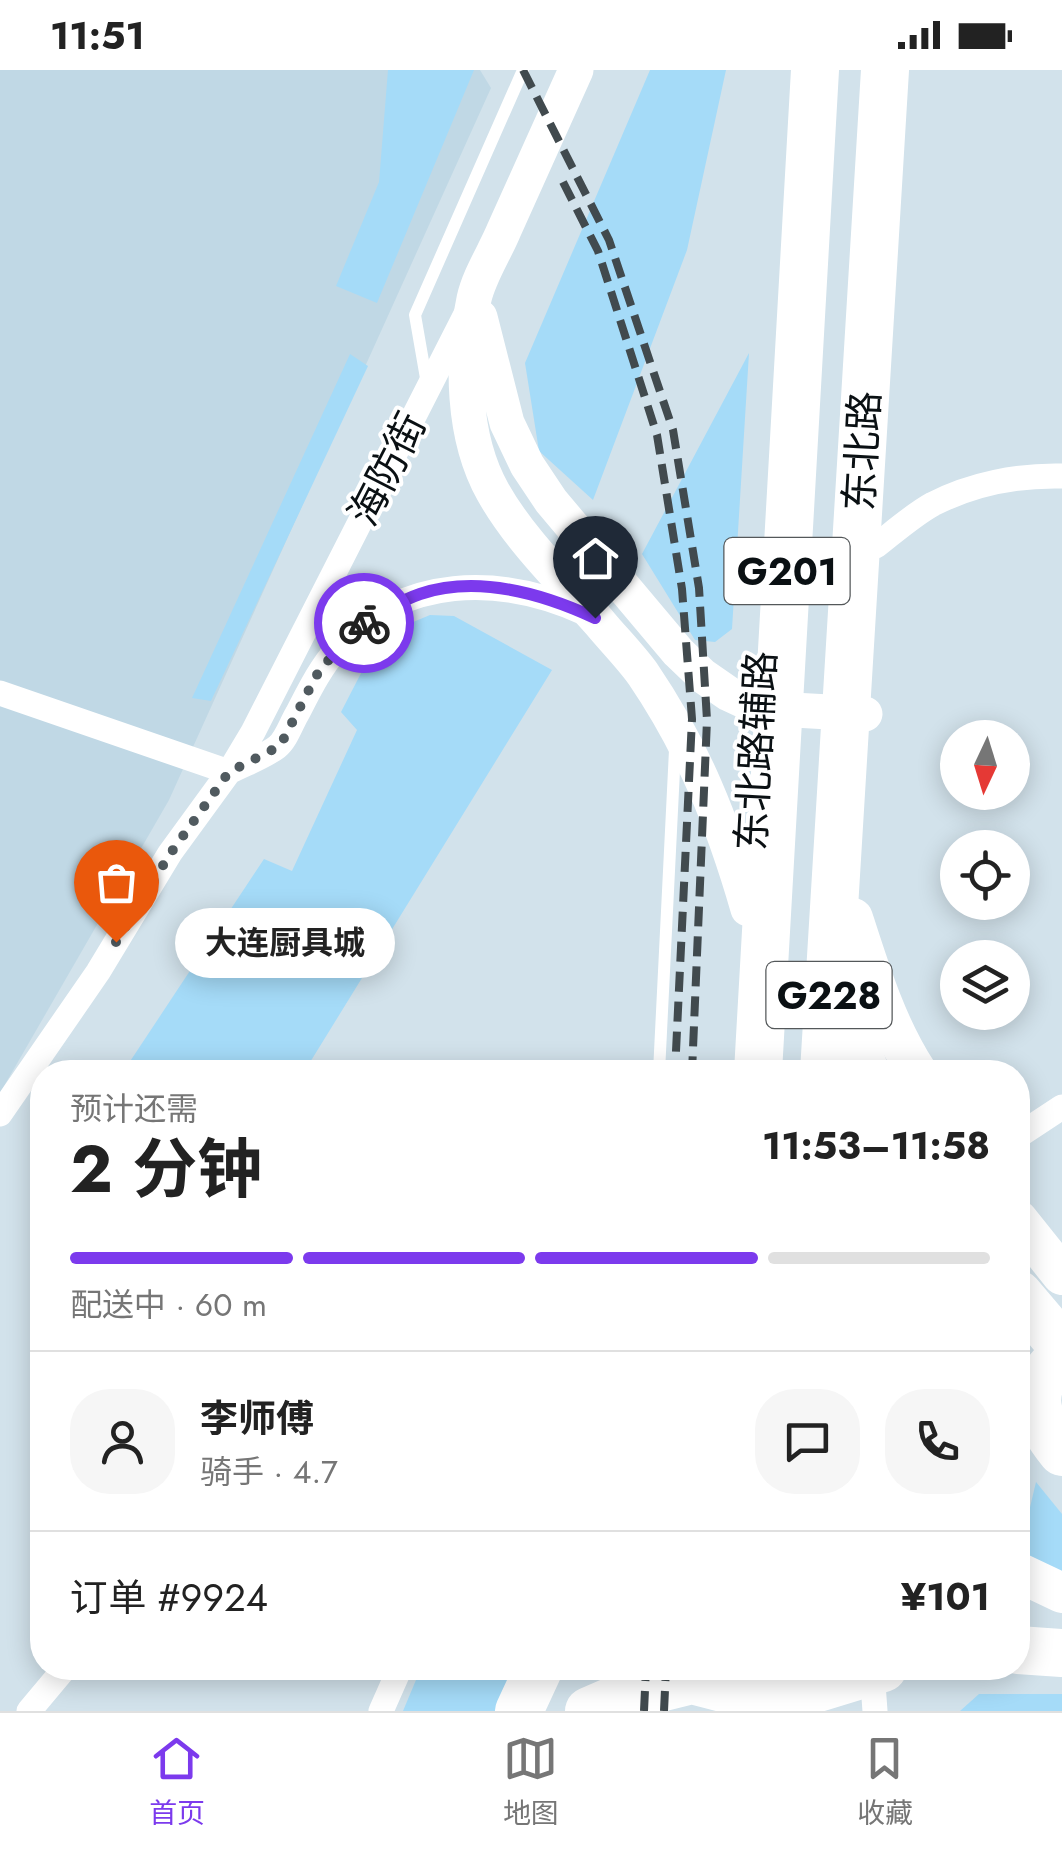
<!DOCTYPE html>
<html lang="zh">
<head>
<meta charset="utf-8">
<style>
  :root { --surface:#fff; --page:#f6f6f6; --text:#222; --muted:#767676; --line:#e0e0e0; --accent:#7c3aed }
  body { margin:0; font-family:Jost,"Noto Sans SC",sans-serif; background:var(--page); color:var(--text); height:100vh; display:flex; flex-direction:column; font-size:38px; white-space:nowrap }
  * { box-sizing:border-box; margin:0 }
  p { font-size:32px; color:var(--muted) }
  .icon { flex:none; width:55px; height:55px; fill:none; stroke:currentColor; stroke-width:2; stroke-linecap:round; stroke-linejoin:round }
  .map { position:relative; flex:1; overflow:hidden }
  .side { position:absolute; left:30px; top:990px; width:1000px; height:620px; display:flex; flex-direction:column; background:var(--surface); border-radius:40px; box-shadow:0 5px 25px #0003 }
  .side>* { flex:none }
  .needle { width:65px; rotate:184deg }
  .fabs { position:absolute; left:940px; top:650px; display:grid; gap:20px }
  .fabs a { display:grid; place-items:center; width:90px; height:90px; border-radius:50%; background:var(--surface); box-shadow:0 5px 25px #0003; font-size:50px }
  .pin { position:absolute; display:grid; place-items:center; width:85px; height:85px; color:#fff; margin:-102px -42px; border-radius:50% 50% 50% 0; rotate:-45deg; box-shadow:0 0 10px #0007 }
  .pin .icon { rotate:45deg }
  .courier { position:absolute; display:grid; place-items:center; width:100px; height:100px; margin:-50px; border:8px solid #7c3aed; border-radius:50%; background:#fff; color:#222; box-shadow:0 2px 12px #0007 }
  .bubble { position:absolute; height:70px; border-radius:35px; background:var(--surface); box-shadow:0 5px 25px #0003; font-size:32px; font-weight:700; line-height:70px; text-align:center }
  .overview em { font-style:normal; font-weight:700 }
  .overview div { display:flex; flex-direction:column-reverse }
  .overview { display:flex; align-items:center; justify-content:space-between; height:170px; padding:0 40px }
  h1 { font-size:65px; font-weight:700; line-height:75px }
  .bar { display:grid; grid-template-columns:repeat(4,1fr); gap:15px 10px; align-content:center; height:120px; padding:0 40px }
  .bar i { height:12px; border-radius:8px; background:var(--line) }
  .bar .active { background:var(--accent) }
  .bar p { grid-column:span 4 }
  .line { display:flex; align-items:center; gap:25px; padding:0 40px; border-top:2px solid var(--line) }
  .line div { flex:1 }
  .round { display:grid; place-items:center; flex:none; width:105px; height:105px; border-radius:40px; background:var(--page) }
  .status { display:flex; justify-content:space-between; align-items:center; height:70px; padding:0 50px; background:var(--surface); direction:ltr }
  .status svg { height:28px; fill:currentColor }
  .dock { display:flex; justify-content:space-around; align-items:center; height:140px; border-top:2px solid var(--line); background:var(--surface); font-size:28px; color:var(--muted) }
  .dock a { display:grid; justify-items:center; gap:5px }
  .dock .active { color:var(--accent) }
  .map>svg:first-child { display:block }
  .built { fill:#c0d8e5 }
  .green { fill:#a5dbf8 }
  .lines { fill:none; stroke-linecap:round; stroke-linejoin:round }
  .lane { stroke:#fff; stroke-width:12 }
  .street { stroke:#fff; stroke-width:25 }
  .secondary { stroke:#fff; stroke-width:35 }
  .primary { stroke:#fff; stroke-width:40 }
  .highway { stroke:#fff; stroke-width:48 }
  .rail { stroke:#414a4e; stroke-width:8; stroke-dasharray:20 10; stroke-linecap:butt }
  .done { stroke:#505a5f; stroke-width:10; stroke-dasharray:0 18 }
  .route { stroke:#7c3aed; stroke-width:12 }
  .labels { text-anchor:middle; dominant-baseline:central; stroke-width:8; stroke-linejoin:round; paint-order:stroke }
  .shield { fill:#fff; stroke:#54585a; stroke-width:2.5 }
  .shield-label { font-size:38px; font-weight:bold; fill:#0a1013 }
  .street-label { font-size:40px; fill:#0a1013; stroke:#fff }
</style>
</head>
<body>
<div class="status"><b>11:51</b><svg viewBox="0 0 49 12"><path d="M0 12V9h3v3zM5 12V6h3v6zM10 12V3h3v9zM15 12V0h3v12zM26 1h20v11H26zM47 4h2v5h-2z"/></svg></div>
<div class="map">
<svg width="1062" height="1641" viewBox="0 0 1062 1641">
  <rect width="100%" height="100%" fill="#d2e2eb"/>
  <path class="built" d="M0,0H480L491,18L169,730L0,1023Z"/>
  <path class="green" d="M388,0H474L377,233L336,216L379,112Z
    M650,0H726L687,180L593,430L539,381L525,293Z
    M749,283L732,559L715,572L695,570L642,484Z
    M350,284L368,296L211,631L192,628Z
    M430,545L454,546L552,600L304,1002H123L264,789L292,801L357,660L341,642L374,578L406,555Z
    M1036,1412L1062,1444V1510L1018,1488Z
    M421,1598H507L510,1615L498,1641H403Z
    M979,1624H1062V1641H960Z"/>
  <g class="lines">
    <path class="lane" d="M427,314L415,245L523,0
      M659,1002L675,680"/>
    <path class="street" d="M876,476C894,462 913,445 933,434C972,414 1018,405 1062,406
      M0,623L229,702
      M229,702C244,694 264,687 277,677C286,670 291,654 297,644C309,621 320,598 337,579C402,504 501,505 585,543
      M0,1044L98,902L170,783L229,702L253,662L465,246
      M1018,1066L1062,1037
      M872,1600L875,1641
      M29,1641L65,1598
      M381,1641L400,1598"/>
    <path class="secondary" d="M576,0C552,53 528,107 504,160C495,182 479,206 474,229C461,290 462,367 493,422C520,470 563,511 599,552C613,569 630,586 643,604C694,679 723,753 748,839
      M480,247L507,353L527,395L551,431L678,582L703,606L729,624L759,638L865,644"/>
    <path class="primary" d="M853,848C870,901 887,956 917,1002
      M1018,1150L1062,1205
      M1018,1502L1062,1523"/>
    <path class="highway" d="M843,920L854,970L865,1002
      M758,1002L815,0
      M824,1002L885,0
      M1018,1224L1062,1276
      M1062,1286C1024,1319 1034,1347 1062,1382
      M1018,1580L1062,1583
      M519,1641L539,1598
      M589,1641L619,1628L692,1610L742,1623L808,1621L883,1598"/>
    <path class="rail" d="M523,0L609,170L673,360L699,518L707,650L692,1002
      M563,112L598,181L657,365L682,519L692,649L675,1002
      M644,1641L646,1598
      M664,1641L666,1598"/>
  </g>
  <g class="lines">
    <path class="done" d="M116,872L170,784L229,702L280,676L316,606L338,578L364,553"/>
    <path class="route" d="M364,553C382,542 400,531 420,524C477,505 543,524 595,548"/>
  </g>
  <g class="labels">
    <g class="shield">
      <rect x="724.5" y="468" width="125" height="66" rx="8"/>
      <rect x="766.5" y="892" width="125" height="66" rx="8"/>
    </g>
    <g class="shield-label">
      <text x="787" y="501">G201</text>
      <text x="829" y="925">G228</text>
    </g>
    <g class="street-label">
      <text transform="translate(862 381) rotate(-87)">东北路</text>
      <text transform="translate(387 399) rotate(-63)">海防街</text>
      <text transform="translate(756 681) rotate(-87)">东北路辅路</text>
    </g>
  </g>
</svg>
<div class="fabs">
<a><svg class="needle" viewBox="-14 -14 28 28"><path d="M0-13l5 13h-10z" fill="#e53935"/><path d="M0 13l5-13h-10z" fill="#767676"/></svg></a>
<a><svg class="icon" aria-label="locate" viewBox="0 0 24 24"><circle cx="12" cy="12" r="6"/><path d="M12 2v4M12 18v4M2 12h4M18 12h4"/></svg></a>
<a><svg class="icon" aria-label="layers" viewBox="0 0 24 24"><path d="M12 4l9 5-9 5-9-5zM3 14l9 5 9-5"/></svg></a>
</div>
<div class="pin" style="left:116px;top:872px;background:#ea580c"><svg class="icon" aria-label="bag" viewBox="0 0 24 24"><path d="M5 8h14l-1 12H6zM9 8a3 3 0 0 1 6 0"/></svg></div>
<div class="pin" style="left:595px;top:548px;background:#1f2937"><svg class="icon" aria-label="home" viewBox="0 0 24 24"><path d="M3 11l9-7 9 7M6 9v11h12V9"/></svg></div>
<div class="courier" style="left:364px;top:553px"><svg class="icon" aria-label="bike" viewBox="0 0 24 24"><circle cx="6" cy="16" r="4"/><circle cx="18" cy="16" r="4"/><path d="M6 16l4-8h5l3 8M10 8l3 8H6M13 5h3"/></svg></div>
<div class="bubble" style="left:175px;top:838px;width:220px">大连厨具城</div>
<section class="side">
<div class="overview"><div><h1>2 分钟</h1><p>预计还需</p></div><em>11:53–11:58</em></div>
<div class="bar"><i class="active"></i><i class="active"></i><i class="active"></i><i></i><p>配送中 · 60 m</p></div>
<div class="line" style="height:180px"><a class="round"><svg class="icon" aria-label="person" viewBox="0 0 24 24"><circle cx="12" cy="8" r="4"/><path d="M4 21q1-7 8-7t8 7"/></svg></a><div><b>李师傅</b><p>骑手 · 4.7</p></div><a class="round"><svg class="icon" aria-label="chat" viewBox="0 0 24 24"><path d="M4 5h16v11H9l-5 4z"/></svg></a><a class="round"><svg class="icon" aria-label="phone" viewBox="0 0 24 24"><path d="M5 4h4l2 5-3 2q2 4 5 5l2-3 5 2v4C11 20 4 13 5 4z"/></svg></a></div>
<div class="line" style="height:130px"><div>订单 #9924</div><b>¥101</b></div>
</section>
</div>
<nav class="dock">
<a class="active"><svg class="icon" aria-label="home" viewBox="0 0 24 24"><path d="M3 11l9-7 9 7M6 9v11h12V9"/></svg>首页</a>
<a><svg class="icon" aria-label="map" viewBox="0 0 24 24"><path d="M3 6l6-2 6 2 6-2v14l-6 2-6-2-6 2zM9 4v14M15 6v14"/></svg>地图</a>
<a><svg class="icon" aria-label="saved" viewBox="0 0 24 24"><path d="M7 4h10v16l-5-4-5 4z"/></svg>收藏</a>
</nav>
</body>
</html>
